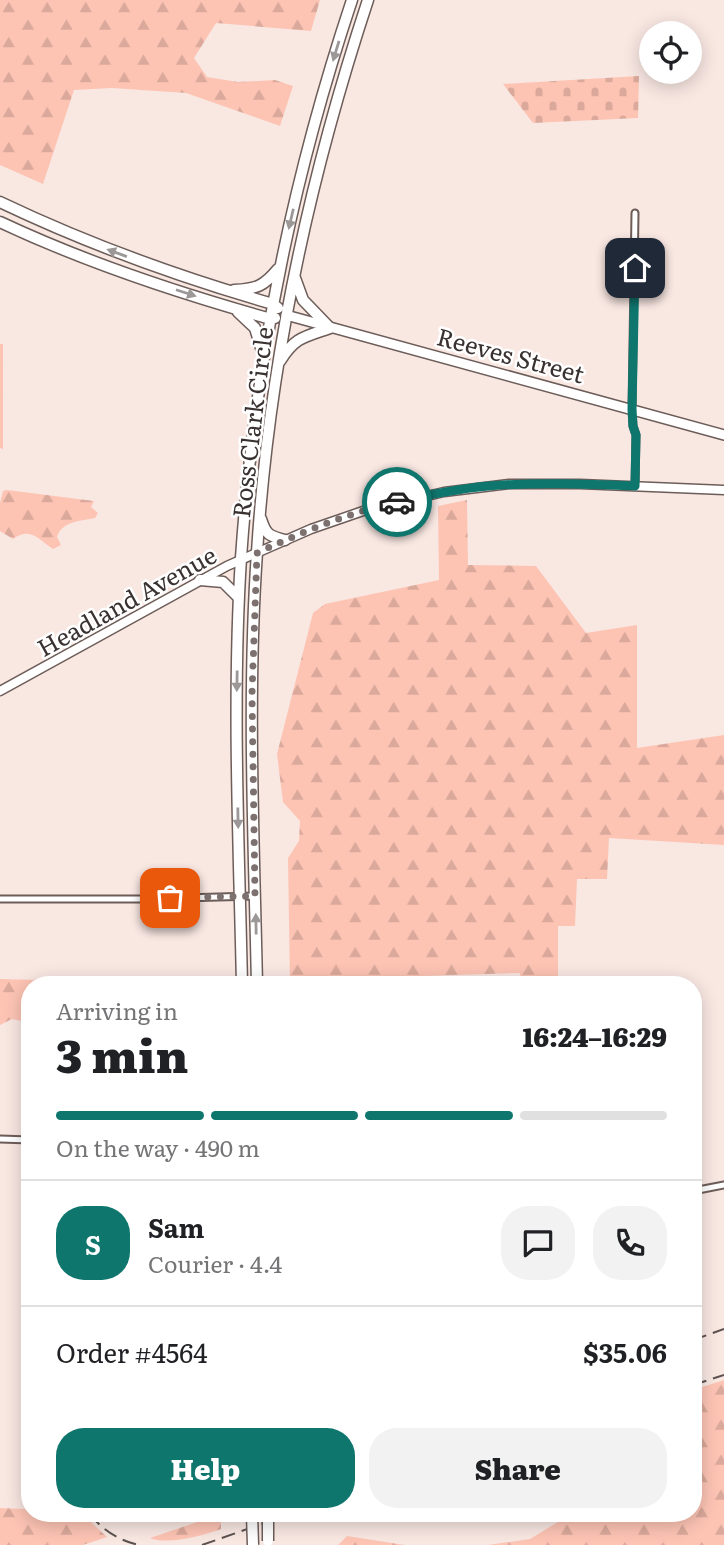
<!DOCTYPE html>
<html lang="en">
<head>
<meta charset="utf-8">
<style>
  :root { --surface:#fff; --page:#f2f2f2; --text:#202124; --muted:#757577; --line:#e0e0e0; --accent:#0f766e }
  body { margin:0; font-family:Literata,serif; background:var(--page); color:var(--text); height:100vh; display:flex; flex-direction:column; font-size:26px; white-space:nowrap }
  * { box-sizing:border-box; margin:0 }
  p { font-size:23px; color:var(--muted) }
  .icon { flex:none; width:38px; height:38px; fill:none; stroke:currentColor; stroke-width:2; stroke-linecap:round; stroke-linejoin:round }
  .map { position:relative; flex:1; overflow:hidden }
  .sheet { position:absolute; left:21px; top:976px; width:681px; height:546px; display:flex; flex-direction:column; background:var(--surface); border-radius:28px; box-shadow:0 4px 18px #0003 }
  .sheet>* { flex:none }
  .buttons { position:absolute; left:639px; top:21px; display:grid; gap:14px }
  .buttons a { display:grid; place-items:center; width:63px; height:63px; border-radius:50%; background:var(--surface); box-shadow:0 4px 18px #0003; font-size:35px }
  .pin { position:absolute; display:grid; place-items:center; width:60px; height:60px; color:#fff; margin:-30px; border-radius:14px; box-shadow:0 4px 10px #0006 }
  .courier { position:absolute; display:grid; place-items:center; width:70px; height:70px; margin:-35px; border:5px solid #0f766e; border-radius:50%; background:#fff; color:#222; box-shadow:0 2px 9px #0007 }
  .overview em { font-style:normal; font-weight:800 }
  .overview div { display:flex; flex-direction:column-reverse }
  .overview { display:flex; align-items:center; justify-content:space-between; height:119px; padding:0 35px }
  h1 { font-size:46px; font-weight:800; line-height:52px }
  .bar { display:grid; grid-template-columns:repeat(4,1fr); gap:10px 7px; align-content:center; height:84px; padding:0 35px }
  .bar i { height:9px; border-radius:5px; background:var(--line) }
  .bar .selected { background:var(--accent) }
  .bar p { grid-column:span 4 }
  .line { display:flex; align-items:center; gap:18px; padding:0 35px; border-top:2px solid var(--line) }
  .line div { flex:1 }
  .round { display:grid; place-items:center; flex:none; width:74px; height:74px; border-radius:28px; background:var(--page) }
  .cta { display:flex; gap:14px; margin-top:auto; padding:14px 35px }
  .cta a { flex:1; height:80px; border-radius:28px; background:var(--accent); color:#fff; font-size:28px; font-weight:800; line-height:80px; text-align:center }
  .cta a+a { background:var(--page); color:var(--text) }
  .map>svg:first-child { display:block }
  .forest { fill:url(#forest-firs) }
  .cemetery { fill:url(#cemetery-stones) }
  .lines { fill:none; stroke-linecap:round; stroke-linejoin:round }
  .minor-casing { stroke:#6d5d59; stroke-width:9 }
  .secondary-casing { stroke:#6d5d59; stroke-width:11 }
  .primary-casing { stroke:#6d5d59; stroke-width:12 }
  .trunk-casing { stroke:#6d5d59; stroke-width:13 }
  .minor { stroke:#fff; stroke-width:5 }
  .secondary { stroke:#fff; stroke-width:8 }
  .primary { stroke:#fff; stroke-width:9 }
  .trunk { stroke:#fff; stroke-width:10 }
  .rail { stroke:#5c5351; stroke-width:2; stroke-dasharray:14 7; stroke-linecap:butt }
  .trunk-bridge-casing { stroke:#6d5d59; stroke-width:13; stroke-linecap:butt }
  .trunk-bridge { stroke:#fff; stroke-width:10 }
  .oneway { fill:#9c9898 }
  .done { stroke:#7c716e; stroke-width:7; stroke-dasharray:0 12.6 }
  .route { stroke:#0f766e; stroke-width:9 }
  .labels { text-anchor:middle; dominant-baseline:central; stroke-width:5; stroke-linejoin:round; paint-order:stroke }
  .street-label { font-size:24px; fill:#393230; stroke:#fff }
</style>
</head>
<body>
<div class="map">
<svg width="724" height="1545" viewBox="0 0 724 1545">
  <defs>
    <pattern id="forest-firs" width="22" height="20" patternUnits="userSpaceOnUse" patternTransform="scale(1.75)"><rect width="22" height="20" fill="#fdc4b4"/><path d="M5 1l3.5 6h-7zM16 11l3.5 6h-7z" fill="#daa99b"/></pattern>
    <pattern id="cemetery-stones" width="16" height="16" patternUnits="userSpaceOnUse" patternTransform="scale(1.75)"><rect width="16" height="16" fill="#fdc4b4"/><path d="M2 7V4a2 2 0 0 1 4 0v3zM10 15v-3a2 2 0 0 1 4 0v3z" fill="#daa99b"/></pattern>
  </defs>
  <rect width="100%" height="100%" fill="#f9e7e2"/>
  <path class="forest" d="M0,0H320L311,31L216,23L194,58L207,77L238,82L275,80L293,86L280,126L186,93L112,88L74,90L43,184L0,165Z
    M0,344H3V449L0,448Z
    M7,490L94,501L91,507L98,513L95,518C81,521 62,521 57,537L61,545L53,549C39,540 31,526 13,539L0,531V503L3,491Z
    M467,500L468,565L536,566L586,633L637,625V748L724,735V845L609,838L607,879H577L575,926H558V985H521L520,973L422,976L397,985H290L288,858L299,841L300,821L283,802L277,754L313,613L325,604L439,580L438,506Z
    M0,979L40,980L41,985H30V1023L12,1019L0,1025Z
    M724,1380V1545H488L530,1539L571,1514H693V1390Z
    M30,1507V1514H85L93,1524L107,1537L83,1545H0V1508L25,1509Z
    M221,1514V1529C202,1536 167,1545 150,1538Z
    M347,1536L405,1545H338Z"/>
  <path class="cemetery" d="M639,76L638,118L533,123L503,84Z"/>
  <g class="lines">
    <defs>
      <path id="minor" d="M635,486L636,435L633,426L632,409L635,213
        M0,899H146L255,896
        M0,1139L30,1140
        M693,1191L724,1185"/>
      <path id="secondary" d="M0,691L227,566L311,529L366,510L444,492L509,484H580L724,490"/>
      <path id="primary" d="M286,315L724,435"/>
      <path id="trunk" d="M0,202C88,244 179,277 273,304L278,308
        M0,222C87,263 178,293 271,319L275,318
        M234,290C257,289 264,286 278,269
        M238,312L255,328L262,351
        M280,361C295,337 304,337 330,328L303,300L295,278
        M261,519C266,535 269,536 285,540
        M200,580L223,582L239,598
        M242,985C239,843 232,700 241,558C254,368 292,180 352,0
        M257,985C254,841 247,696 257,552C269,364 309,179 368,0"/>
    </defs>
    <use href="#minor" class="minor-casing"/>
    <use href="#secondary" class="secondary-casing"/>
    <use href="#primary" class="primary-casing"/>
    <use href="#trunk" class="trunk-casing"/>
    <use href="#minor" class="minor"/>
    <use href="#secondary" class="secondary"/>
    <use href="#primary" class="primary"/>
    <use href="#trunk" class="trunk"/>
    <path class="rail" d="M693,1340L724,1329
      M693,1385L724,1375
      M90,1514C102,1530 120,1541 139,1545
      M202,1545L290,1514"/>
    <defs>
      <path id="trunk-bridge" d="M252,1514L253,1545
        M268,1514V1541"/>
    </defs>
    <use href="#trunk-bridge" class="trunk-bridge-casing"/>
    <use href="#trunk-bridge" class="trunk-bridge"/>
  </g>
  <defs><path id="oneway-solid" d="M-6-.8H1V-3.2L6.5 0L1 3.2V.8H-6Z" transform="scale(1.75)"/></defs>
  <g class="oneway">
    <use href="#oneway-solid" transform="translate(336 51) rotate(107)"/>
    <use href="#oneway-solid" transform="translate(291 219) rotate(103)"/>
    <use href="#oneway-solid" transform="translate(117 253) rotate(-160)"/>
    <use href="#oneway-solid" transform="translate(186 293) rotate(18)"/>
    <use href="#oneway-solid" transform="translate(237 681) rotate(91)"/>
    <use href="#oneway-solid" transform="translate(238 818) rotate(89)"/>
    <use href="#oneway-solid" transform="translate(256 924) rotate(-91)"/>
  </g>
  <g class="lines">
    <path class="done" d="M170,898L255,896L252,694L257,553C302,532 348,513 397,502"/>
    <path class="route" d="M397,502C427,495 457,489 488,486C537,482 586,484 635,486L636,435L633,426L632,409L635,268"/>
  </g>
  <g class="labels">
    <g class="street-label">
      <text transform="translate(511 354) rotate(15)">Reeves Street</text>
      <text transform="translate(251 422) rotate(-83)">Ross Clark Circle</text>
      <text transform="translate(126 600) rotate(-29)">Headland Avenue</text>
    </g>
  </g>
</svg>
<div class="buttons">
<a><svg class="icon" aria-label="locate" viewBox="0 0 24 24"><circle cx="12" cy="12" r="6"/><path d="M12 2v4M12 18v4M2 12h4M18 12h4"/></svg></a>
</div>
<div class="pin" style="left:170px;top:898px;background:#ea580c"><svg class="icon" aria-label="bag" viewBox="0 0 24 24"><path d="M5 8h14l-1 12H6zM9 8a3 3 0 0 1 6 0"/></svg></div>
<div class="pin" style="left:635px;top:268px;background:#1f2937"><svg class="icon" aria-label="home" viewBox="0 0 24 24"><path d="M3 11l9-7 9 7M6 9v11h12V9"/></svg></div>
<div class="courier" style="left:397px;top:502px"><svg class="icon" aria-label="car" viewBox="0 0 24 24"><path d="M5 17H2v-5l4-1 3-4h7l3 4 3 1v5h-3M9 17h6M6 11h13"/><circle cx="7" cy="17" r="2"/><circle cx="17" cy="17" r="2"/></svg></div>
<section class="sheet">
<div class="overview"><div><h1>3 min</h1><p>Arriving in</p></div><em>16:24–16:29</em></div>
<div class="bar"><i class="selected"></i><i class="selected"></i><i class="selected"></i><i></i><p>On the way · 490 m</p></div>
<div class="line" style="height:126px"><b class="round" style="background:var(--accent);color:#fff">S</b><div><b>Sam</b><p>Courier · 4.4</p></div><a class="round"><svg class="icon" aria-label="chat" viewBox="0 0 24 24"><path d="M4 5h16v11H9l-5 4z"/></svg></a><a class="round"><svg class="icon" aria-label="phone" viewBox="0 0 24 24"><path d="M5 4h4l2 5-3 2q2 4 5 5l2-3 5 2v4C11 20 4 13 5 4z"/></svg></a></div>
<div class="line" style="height:91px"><div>Order #4564</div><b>$35.06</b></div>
<div class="cta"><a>Help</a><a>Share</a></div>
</section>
</div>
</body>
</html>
